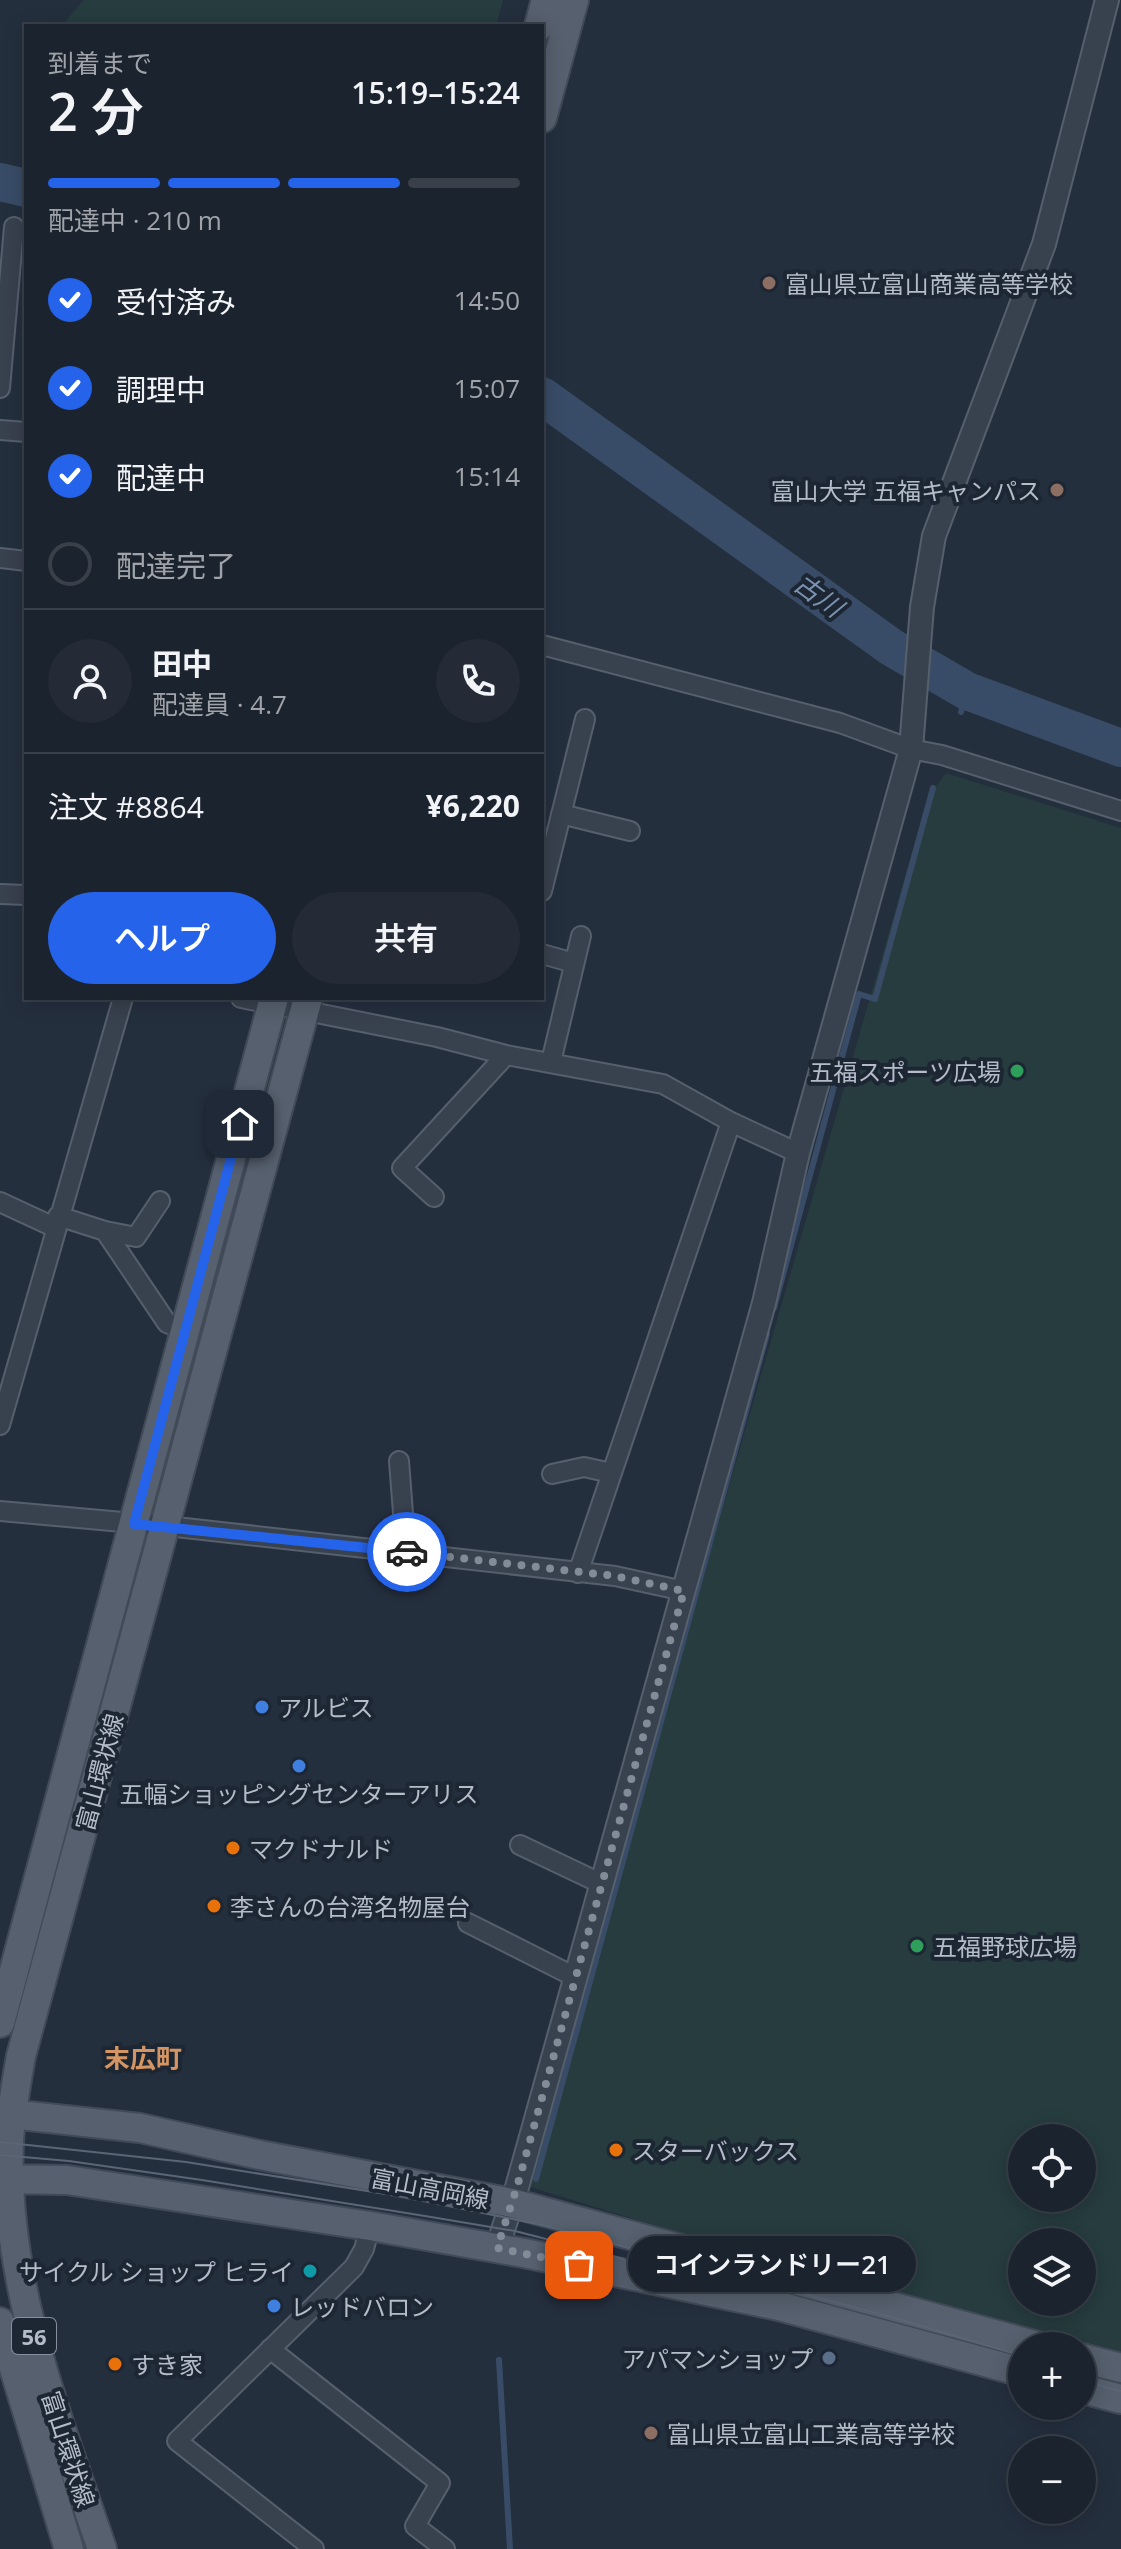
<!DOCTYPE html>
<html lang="ja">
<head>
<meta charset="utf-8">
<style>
  :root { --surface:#1b232e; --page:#242b36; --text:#f1f3f6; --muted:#a0a4aa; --line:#39404a; --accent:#2563eb }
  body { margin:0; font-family:"Open Sans","Noto Sans JP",sans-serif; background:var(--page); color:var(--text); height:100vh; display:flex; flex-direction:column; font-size:30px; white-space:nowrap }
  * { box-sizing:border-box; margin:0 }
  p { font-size:26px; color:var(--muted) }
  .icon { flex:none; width:44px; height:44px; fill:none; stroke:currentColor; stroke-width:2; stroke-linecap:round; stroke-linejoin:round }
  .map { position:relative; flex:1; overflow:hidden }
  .side { position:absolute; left:24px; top:24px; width:520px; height:976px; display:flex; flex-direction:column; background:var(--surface); border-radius:0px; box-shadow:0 4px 20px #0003,0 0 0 2px var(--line) }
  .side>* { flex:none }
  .fabs { position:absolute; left:1008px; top:2124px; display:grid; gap:16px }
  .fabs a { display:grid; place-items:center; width:88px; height:88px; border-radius:50%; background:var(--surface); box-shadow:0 4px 20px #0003,0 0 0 2px var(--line); font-size:40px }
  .pin { position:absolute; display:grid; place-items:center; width:68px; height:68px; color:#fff; margin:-34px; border-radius:16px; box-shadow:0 4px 12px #0006 }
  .courier { position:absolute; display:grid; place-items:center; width:80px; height:80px; margin:-40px; border:6px solid #2563eb; border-radius:50%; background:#fff; color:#222; box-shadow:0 2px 10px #0007 }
  .bubble { position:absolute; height:56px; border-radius:28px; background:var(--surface); box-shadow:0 4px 20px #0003,0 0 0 2px var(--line); font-size:26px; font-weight:600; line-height:56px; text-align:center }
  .overview em { font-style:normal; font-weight:600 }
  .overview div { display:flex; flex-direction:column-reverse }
  .overview { display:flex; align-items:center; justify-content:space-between; height:136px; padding:0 24px }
  h1 { font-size:52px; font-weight:600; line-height:60px }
  .bar { display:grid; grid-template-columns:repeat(4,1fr); gap:12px 8px; align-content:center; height:96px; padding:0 24px }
  .bar i { height:10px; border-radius:6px; background:var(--line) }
  .bar .selected { background:var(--accent) }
  .bar p { grid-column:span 4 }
  .line { display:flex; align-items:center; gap:20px; padding:0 24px; border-top:2px solid var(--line) }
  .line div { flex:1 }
  .round { display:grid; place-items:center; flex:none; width:84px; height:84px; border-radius:42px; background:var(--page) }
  ol { padding:0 24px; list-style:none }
  li { display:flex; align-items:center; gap:24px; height:88px }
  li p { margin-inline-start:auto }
  li .icon { padding:8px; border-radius:50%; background:var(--accent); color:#fff; stroke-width:4 }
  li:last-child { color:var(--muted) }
  li i { width:44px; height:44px; border:4px solid var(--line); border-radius:50% }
  .primary-button { display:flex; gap:16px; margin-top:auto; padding:16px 24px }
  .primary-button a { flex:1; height:92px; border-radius:48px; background:var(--accent); color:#fff; font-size:32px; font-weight:600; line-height:92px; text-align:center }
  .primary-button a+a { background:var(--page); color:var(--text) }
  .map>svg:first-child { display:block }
  .green { fill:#263c3f; fill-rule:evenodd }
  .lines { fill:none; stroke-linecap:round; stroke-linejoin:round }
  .stream { stroke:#394c67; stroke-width:6 }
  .river { stroke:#394c67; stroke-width:38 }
  .minor-casing { stroke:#565f6c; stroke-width:22 }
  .tertiary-casing { stroke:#565f6c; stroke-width:26 }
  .primary-casing { stroke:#414a57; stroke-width:32 }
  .minor { stroke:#38414e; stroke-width:18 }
  .tertiary { stroke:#38414e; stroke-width:22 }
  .primary { stroke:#56606e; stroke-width:28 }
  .tram { stroke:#5a6575; stroke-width:2 }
  .done { stroke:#828b98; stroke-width:8; stroke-dasharray:0 14.4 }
  .route { stroke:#2563eb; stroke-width:10 }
  .education-dot { fill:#8d6e63; stroke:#1d2633; stroke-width:3 }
  .leisure-dot { fill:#2e9e5b; stroke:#1d2633; stroke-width:3 }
  .shop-dot { fill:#3f7fe0; stroke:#1d2633; stroke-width:3 }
  .food-dot { fill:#e8710a; stroke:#1d2633; stroke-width:3 }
  .culture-dot { fill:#0f9aa8; stroke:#1d2633; stroke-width:3 }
  .service-dot { fill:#5c6f8a; stroke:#1d2633; stroke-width:3 }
  .labels { text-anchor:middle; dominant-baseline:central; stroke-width:8; stroke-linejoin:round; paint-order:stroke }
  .shield { fill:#1d2633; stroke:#878f9c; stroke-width:2 }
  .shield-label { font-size:22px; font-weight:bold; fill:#b4bcc9 }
  .poi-label { font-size:24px; fill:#b4bcc9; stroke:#1d2633; text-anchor:start }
  .street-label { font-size:24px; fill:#b4bcc9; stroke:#1d2633 }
  .water-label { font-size:26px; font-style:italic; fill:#7c92b1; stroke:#1d2633 }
  .neighbourhood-label { font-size:26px; font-weight:bold; fill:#d59563; stroke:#1d2633 }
</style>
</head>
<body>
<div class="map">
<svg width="1121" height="2549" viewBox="0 0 1121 2549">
  <rect width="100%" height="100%" fill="#242f3e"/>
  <path class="green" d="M84,0H503L496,26H61Z
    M946,773L1121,828V2369L1082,2346H1045L527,2186L928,797ZM1022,2138H1082V2198H1022ZM1022,2242H1082V2302H1022Z"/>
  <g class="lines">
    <path class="stream" d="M961,712L967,691
      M774,1308L859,994L875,999L933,788
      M536,2179L767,1334
      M499,2360L510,2549"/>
    <path class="river" d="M0,182L26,188
      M542,396L891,647L967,691L1121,748"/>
    <defs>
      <path id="minor" d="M0,388L14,227
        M0,430L26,432
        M0,558L26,561
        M542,645L840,723L911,749L942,755L1121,811
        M561,814L630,831
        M542,891L585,719
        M0,894L26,895
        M542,954L574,963
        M241,998L437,1037L506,1055L663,1084L731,1122L798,1153
        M551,1062L581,936
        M434,1197L402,1168L506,1055
        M0,1202L56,1228
        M58,1216L105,1231L136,1237L160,1201
        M105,1231L167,1323L185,1330
        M0,1425L123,998
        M399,1461L406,1552
        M552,1474L584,1467L611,1473
        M0,1511L167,1526L615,1576L684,1591
        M578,1573L731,1122
        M520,1845L602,1884
        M468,1923L575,1977
        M270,2349L440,2483L415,2526L445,2549
        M314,2549L177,2441L354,2267L364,2249L370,2226"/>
      <path id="tertiary" d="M497,2248L517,2187L764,1303L798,1153L911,749L922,607L934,536L1044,244L1107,0"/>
      <path id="primary" d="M539,26L546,0
        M542,118L574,0
        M0,2023L274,998
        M0,2113L140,2128L260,2155L512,2203L1038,2346
        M0,2179L67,2180L370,2226L524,2253L779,2306L1022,2372
        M0,2322L69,2549
        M1082,2358L1121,2368
        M1082,2389L1121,2399
        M102,2549C58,2418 3,2282 9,2141C11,2112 16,2084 21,2056L308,998"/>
    </defs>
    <use href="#minor" class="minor-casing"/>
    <use href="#tertiary" class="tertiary-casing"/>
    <use href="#primary" class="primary-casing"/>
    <use href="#minor" class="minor"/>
    <use href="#tertiary" class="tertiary"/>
    <use href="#primary" class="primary"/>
    <path class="tram" d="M0,2142L186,2162L405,2197L542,2225L899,2319L1022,2356
      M0,2155L69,2161L202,2180L425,2216L515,2231L624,2259
      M1082,2381L1121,2391"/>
  </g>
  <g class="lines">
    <path class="done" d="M407,1552L615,1576L684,1591L517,2187L497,2248L579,2265"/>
    <path class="route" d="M240,1124L134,1524L407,1552"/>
  </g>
  <g class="education-dot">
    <circle cx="769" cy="283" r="8"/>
    <circle cx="1057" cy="490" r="8"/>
    <circle cx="651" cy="2433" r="8"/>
  </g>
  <g class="leisure-dot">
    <circle cx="1017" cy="1071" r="8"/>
    <circle cx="917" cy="1946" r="8"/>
  </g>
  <g class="shop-dot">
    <circle cx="262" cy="1707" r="8"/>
    <circle cx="299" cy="1766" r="8"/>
    <circle cx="274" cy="2306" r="8"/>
  </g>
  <g class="food-dot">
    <circle cx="233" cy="1848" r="8"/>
    <circle cx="214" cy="1906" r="8"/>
    <circle cx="616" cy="2150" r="8"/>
    <circle cx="115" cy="2364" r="8"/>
  </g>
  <circle class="culture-dot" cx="310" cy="2271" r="8"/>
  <circle class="service-dot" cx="829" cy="2358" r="8"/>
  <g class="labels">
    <rect class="shield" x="12" y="2318" width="44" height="36" rx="6"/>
    <g class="shield-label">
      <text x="34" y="2336">56</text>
    </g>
    <g class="poi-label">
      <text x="785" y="283">富山県立富山商業高等学校</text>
      <text x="1041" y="490" text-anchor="end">富山大学 五福キャンパス</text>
      <text x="1001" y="1071" text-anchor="end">五福スポーツ広場</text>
      <text x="278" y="1707">アルビス</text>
      <text x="299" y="1793" text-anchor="middle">五幅ショッピングセンターアリス</text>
      <text x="249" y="1848">マクドナルド</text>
      <text x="230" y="1906">李さんの台湾名物屋台</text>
      <text x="933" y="1946">五福野球広場</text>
      <text x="632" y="2150">スターバックス</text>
      <text x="294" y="2271" text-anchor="end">サイクル ショップ ヒライ</text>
      <text x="290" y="2306">レッドバロン</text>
      <text x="813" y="2358" text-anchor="end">アパマンショップ</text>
      <text x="131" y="2364">すき家</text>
      <text x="667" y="2433">富山県立富山工業高等学校</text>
    </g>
    <g class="street-label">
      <text transform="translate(99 1772) rotate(-75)">富山環状線</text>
      <text transform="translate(430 2188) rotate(11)">富山高岡線</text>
      <text transform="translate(69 2449) rotate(72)">富山環状線</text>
    </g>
    <g class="water-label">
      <text transform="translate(819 595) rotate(36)">古川</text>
    </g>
    <g class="neighbourhood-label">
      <text x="143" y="2058">末広町</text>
    </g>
  </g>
</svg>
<div class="fabs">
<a><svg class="icon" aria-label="locate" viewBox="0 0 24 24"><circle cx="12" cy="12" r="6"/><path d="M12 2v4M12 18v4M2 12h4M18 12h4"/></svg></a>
<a><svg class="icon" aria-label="layers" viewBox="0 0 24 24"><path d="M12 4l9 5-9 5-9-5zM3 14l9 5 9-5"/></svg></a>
<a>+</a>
<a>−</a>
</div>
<div class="pin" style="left:579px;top:2265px;background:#ea580c"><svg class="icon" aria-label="bag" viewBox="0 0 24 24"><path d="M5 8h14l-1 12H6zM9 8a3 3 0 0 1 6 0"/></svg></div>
<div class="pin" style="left:240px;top:1124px;background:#1f2937"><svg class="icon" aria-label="home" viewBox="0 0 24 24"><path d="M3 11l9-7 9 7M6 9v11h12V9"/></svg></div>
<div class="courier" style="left:407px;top:1552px"><svg class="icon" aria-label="car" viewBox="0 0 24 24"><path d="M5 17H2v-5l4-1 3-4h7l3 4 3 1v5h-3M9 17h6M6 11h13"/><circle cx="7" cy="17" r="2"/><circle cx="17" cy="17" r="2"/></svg></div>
<div class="bubble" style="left:628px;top:2236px;width:288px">コインランドリー21</div>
<section class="side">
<div class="overview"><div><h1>2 分</h1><p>到着まで</p></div><em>15:19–15:24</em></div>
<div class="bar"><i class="selected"></i><i class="selected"></i><i class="selected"></i><i></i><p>配達中 · 210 m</p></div>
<ol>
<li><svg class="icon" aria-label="check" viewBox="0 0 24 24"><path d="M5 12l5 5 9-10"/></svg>受付済み<p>14:50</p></li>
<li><svg class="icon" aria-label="check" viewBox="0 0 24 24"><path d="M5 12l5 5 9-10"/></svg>調理中<p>15:07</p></li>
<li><svg class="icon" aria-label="check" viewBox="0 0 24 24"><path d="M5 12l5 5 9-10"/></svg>配達中<p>15:14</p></li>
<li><i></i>配達完了</li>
</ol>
<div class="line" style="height:144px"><a class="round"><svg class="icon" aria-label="person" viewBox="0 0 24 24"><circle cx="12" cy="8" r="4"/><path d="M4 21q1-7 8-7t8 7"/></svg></a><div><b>田中</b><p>配達員 · 4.7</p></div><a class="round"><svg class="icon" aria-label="phone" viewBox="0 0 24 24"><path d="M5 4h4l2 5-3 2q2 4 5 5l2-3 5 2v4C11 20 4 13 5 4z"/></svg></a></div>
<div class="line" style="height:104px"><div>注文 #8864</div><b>¥6,220</b></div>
<div class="primary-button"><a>ヘルプ</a><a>共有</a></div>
</section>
</div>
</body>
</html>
